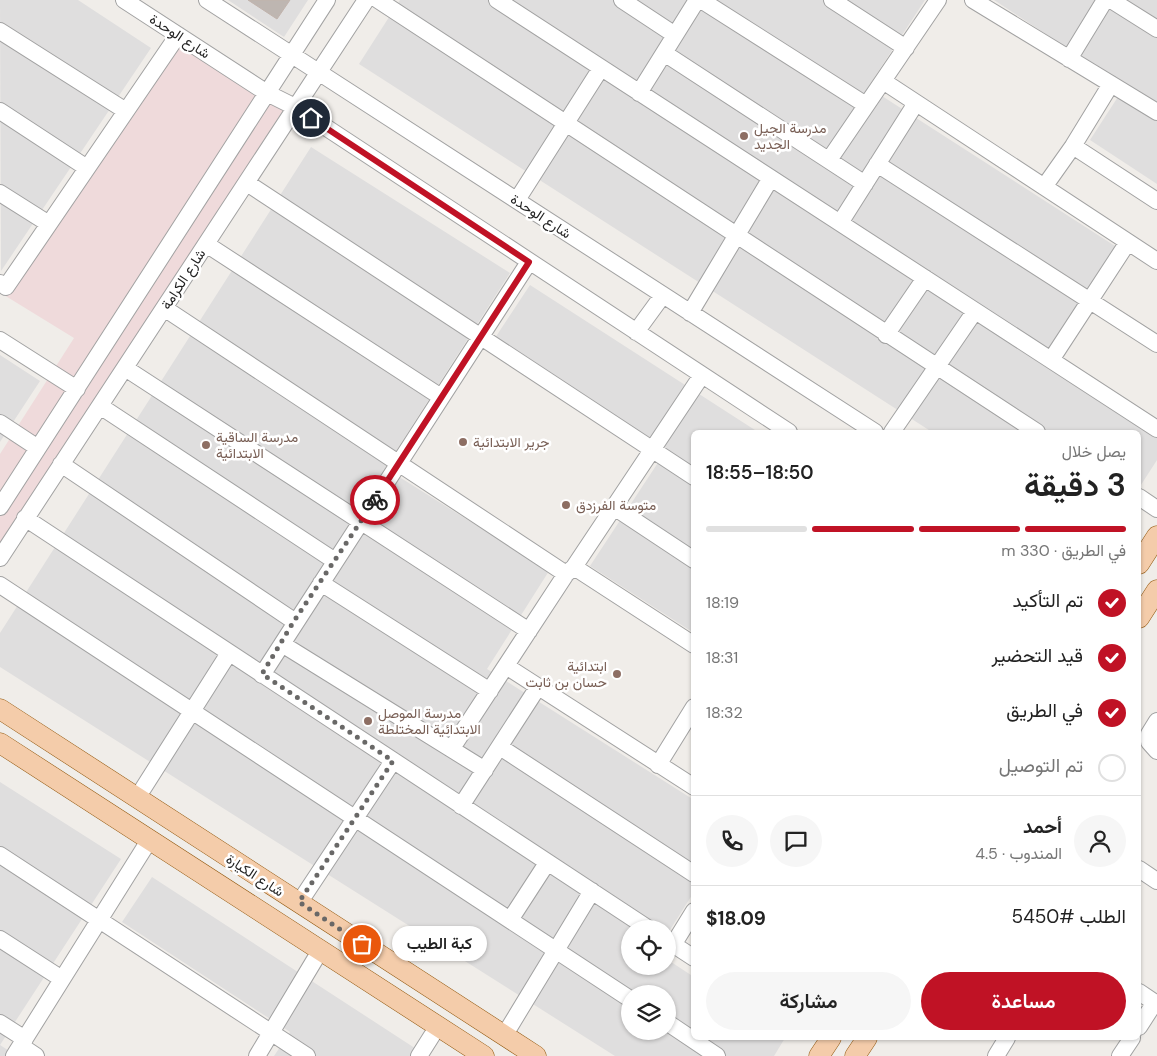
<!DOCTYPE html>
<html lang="ar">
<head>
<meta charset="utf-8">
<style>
  :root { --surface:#fff; --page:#f6f6f6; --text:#222; --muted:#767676; --line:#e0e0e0; --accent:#c01225 }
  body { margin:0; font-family:"DM Sans",Vazirmatn,sans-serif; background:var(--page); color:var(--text); direction:rtl; height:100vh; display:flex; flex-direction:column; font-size:19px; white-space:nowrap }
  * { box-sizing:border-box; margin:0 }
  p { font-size:16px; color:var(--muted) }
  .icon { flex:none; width:28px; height:28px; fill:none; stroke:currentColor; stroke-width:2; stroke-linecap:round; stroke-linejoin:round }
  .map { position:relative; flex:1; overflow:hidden; direction:ltr }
  .panel { position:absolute; left:691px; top:430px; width:450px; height:610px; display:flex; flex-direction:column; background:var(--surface); border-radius:8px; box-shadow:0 1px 4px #0004; direction:rtl }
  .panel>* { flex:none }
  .tools { position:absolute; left:621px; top:920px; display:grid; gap:10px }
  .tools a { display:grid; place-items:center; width:55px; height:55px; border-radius:50%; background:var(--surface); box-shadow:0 1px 4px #0004; font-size:25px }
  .pin { position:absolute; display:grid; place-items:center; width:42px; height:42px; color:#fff; margin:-21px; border:2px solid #fff; border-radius:50%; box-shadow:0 1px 5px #0007 }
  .courier { position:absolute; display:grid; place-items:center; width:50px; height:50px; margin:-25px; border:4px solid #c01225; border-radius:50%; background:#fff; color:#222; box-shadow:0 1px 6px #0007 }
  .bubble { position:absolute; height:35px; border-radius:18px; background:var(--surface); box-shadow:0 1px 4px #0004; font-size:16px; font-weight:600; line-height:35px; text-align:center; direction:rtl }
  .summary em { font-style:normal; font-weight:600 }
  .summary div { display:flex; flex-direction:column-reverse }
  .summary { display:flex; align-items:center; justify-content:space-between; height:85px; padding:0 15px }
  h1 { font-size:32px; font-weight:600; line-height:38px }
  .bar { display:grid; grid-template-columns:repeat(4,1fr); gap:8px 5px; align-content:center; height:60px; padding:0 15px }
  .bar i { height:6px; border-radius:4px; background:var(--line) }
  .bar .active { background:var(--accent) }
  .bar p { grid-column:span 4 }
  .line { display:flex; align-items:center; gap:12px; padding:0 15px; border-top:1px solid var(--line) }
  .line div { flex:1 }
  .round { display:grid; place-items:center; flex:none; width:52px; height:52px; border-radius:26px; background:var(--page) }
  ol { padding:0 15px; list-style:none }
  li { display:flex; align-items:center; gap:15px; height:55px }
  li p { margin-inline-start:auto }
  li .icon { padding:5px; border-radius:50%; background:var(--accent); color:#fff; stroke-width:4 }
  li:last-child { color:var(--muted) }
  li i { width:28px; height:28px; border:2px solid var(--line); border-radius:50% }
  .button { display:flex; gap:10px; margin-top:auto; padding:10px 15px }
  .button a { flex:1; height:58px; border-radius:30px; background:var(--accent); color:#fff; font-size:20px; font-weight:600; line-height:58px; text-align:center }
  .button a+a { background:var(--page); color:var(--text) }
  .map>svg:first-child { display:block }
  .residential { fill:#dfdede; fill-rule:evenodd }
  .commercial { fill:#efdadb }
  .building { fill:#beb6b1; stroke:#c1b3ac }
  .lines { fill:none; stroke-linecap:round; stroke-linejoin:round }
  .minor-casing { stroke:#a2a2a2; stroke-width:18 }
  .major-casing { stroke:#91570d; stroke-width:21 }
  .minor { stroke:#fff; stroke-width:16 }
  .major { stroke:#f4ccaa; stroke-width:20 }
  .done { stroke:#696867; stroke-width:5; stroke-dasharray:0 9 }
  .route { stroke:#c01225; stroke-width:6 }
  .education-dot { fill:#8d6e63; stroke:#fff; stroke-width:2 }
  .labels { text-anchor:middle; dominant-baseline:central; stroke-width:5; stroke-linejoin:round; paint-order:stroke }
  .street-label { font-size:14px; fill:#212121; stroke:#fff }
  .education-label { font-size:14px; fill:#785e54; stroke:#fff; text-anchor:start }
</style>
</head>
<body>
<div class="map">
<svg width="1157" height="1056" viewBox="0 0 1157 1056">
  <rect width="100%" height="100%" fill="#f0ede9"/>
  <path class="residential" d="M0,0H78L151,48L1,271Z
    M228,0H308L284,37Z
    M400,0H925L868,87L1115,246L1040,362L1157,438V460L1139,488V432H932L359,64Z
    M994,0H1157V184L1090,140L1125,86Z
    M311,147L510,273L385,468L549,571L487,669L694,800V892L668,933V929H630V966H668V960L694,977V1038H785L774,1056H615L0,667V633ZM630,994H668V1031H630Z
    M530,285L758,432H694V633L590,566L667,449L495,338Z
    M0,355L40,381L0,442Z
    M0,782L121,859L0,1045L17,1056H0Z
    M152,877L427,1056H274L290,1032L122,922Z"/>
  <path class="commercial" d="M179,41L284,109L0,550V454L74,338L4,295Z"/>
  <path class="building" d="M248,0H290L277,19Z"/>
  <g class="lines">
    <defs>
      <path id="minor" d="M124,0L267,93L295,107L789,432
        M207,0L875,432
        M378,0L1037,432
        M497,0L1157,429
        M622,0L675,35
        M701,0L866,105
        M832,0L906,48
        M973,0L1157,112
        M1111,0L1157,29
        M0,31L126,111
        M664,53L865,184
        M1069,59L1105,0
        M883,81L1157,261
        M639,93L697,0
        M0,111L87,168
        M1073,146L1157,201
        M829,160L938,0
        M877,164L1157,344
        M247,183L694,477
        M1044,187L1073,146L1111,84
        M0,193L49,224
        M517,200L601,68
        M840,223L916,103
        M206,244L441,397
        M0,283L6,287L178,35
        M164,308L566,574
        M690,313L771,178
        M636,332L663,295
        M886,335L925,278
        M0,340L77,389
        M1051,360L1128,242
        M125,368L529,631
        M100,406L335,561
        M0,423L38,448
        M892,432L975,311
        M61,464L294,621
        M1139,497L1157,509
        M0,507L327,0
        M614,507L694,560
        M25,518L649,929
        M0,558L366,0
        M574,567L694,645
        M321,583L490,691
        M0,585L630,999
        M282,644L485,770
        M506,666L694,787
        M262,675L529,262
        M1157,721L1149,734V742L1157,751
        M500,747L694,874
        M452,748L566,574L574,567L702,375
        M658,765L694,707
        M137,798L229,653
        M461,806L538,687
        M0,855L307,1056
        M1139,869L1157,881
        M299,903L393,761
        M510,920L547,863
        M0,939L62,979
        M668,941L694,958
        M673,945L694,911
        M1139,992L1157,1004
        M0,1023L25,1039
        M668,1023L717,1056
        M1139,1027L1155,1002
        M504,1036L592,891
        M21,1046L36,1056
        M14,1056L150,839
        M257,1056L320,951
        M419,1056L438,1026
        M996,1056L1007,1038
        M1120,1056L1132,1038"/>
      <path id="major" d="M1139,564L1157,536
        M1139,618L1157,590
        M0,709L536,1056
        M0,743L484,1056
        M819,1056L831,1038
        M855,1056L867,1038"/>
    </defs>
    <use href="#minor" class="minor-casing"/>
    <use href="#major" class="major-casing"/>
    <use href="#minor" class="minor"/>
    <use href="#major" class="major"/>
  </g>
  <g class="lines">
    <path class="done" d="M362,944L299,902L393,761L262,674L294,621L375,500"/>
    <path class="route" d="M311,118L529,262L375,500"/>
  </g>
  <g class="education-dot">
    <circle cx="744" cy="136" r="5"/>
    <circle cx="463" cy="442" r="5"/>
    <circle cx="206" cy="445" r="5"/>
    <circle cx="566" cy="505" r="5"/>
    <circle cx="617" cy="674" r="5"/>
    <circle cx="368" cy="721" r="5"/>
  </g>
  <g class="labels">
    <g class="street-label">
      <text transform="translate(180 36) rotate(33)">شارع الوحدة</text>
      <text transform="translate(541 216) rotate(33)">شارع الوحدة</text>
      <text transform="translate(183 279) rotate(-57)">شارع الكرامة</text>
      <text transform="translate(255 875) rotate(33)">شارع الكيارة</text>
    </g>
    <g class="education-label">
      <text x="754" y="128">مدرسة الجيل<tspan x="754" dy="16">الجديد</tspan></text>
      <text x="216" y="437">مدرسة الساقية<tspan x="216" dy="16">الابتدائية</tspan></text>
      <text x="473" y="442">جرير الابتدائية</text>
      <text x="576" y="505">متوسة الفرزدق</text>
      <text x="607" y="666" text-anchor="end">ابتدائية<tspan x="607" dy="16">حسان بن ثابت</tspan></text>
      <text x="378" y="713">مدرسة الموصل<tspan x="378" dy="16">الابتدائية المختلطة</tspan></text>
    </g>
  </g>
</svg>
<div class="tools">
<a><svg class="icon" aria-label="locate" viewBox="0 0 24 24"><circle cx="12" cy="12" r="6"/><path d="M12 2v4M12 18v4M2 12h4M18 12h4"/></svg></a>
<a><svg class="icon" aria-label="layers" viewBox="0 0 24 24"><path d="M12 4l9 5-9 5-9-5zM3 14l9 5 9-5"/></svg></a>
</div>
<div class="pin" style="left:362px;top:944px;background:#ea580c"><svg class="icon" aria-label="bag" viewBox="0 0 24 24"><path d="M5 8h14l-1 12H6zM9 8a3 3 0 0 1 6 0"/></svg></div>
<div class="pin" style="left:311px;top:118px;background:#1f2937"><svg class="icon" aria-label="home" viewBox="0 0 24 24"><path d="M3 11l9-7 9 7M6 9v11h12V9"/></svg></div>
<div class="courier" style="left:375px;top:500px"><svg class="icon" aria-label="bike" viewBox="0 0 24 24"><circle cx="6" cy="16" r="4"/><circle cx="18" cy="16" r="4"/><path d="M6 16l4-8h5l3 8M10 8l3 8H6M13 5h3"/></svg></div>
<div class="bubble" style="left:392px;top:926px;width:95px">كبة الطيب</div>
<section class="panel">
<div class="summary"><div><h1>3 دقيقة</h1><p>يصل خلال</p></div><em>18:50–18:55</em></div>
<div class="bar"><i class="active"></i><i class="active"></i><i class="active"></i><i></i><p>في الطريق · 330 m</p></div>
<ol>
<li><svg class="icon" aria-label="check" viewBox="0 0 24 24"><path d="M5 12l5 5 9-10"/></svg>تم التأكيد<p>18:19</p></li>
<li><svg class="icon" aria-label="check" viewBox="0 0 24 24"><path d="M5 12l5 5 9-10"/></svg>قيد التحضير<p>18:31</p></li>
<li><svg class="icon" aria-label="check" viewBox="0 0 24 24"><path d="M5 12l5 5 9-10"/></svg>في الطريق<p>18:32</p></li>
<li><i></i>تم التوصيل</li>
</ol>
<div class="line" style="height:90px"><a class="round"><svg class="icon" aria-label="person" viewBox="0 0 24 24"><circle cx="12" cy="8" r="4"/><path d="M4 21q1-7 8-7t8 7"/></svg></a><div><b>أحمد</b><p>المندوب · 4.5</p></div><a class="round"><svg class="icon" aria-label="chat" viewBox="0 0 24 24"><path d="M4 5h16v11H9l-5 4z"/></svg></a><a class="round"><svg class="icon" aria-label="phone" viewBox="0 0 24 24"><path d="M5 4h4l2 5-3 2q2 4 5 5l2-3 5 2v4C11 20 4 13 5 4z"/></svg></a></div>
<div class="line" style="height:65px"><div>الطلب #5450</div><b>$18.09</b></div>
<div class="button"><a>مساعدة</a><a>مشاركة</a></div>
</section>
</div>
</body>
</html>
